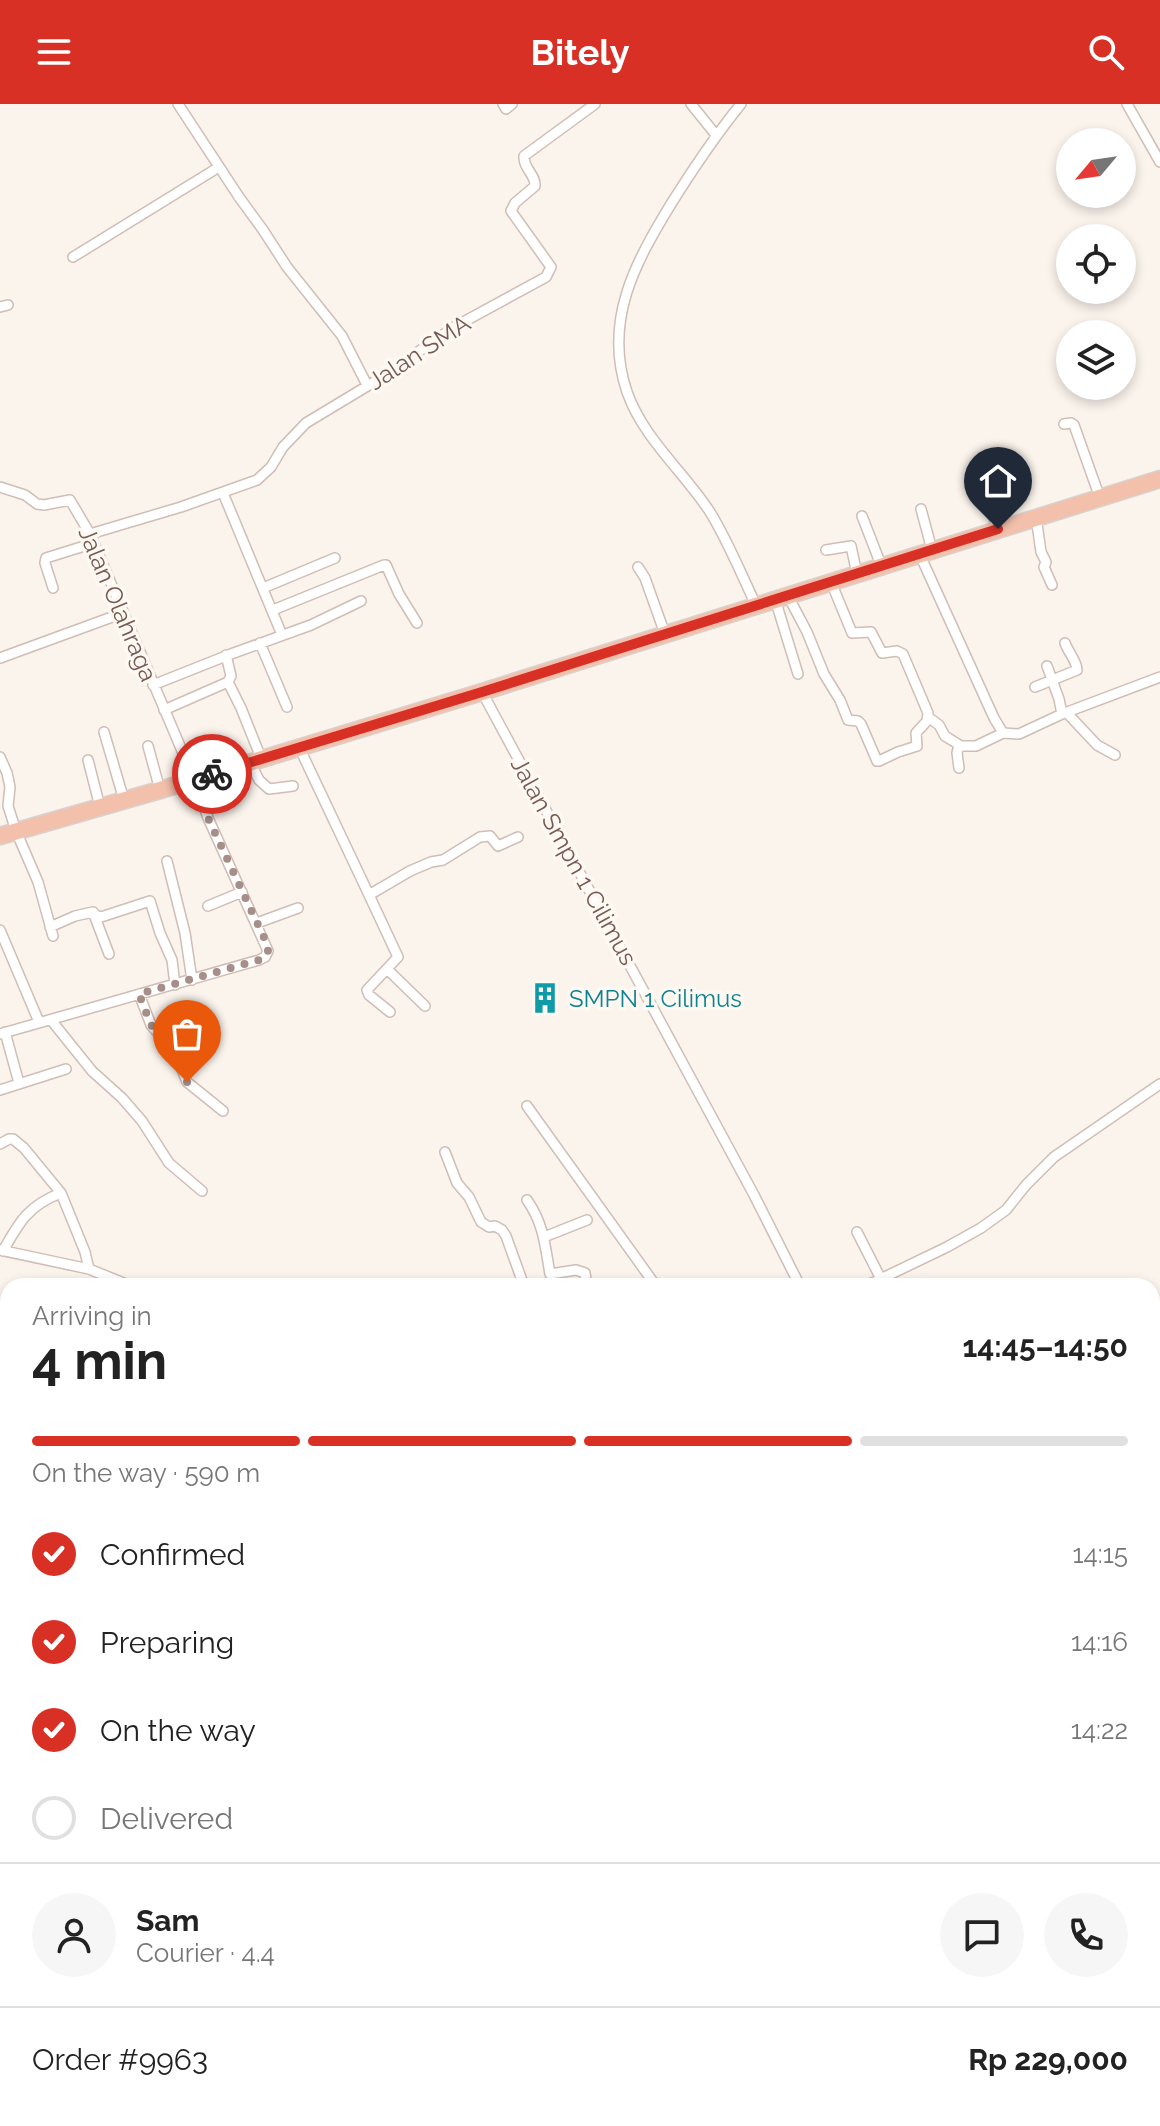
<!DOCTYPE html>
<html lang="en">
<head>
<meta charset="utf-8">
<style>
  :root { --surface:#fff; --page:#f6f6f6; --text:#222; --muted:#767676; --line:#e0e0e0; --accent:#d93025 }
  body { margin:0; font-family:Raleway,sans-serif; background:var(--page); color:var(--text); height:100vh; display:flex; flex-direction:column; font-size:30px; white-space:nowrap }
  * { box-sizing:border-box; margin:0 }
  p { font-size:26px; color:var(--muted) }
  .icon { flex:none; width:44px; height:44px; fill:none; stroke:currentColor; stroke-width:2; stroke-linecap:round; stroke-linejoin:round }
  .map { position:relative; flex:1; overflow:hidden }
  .panel { position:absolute; left:0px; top:1174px; width:1160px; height:848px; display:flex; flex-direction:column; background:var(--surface); border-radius:24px 24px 0 0; box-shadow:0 4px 12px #0003 }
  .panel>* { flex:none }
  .needle { width:52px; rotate:241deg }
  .buttons { position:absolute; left:1056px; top:24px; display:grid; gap:16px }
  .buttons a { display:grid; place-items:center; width:80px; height:80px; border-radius:50%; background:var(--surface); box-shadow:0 4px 12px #0003; font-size:40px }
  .pin { position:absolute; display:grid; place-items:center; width:68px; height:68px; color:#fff; margin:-82px -34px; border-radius:50% 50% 50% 0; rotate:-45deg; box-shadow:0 0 8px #0007 }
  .pin .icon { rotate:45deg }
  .courier { position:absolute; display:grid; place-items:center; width:80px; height:80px; margin:-40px; border:6px solid #d93025; border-radius:50%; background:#fff; color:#222; box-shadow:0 2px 10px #0007 }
  .headline em { font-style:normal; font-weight:700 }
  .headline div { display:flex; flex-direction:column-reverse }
  .headline { display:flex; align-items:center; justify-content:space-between; height:136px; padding:0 32px }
  h1 { font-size:52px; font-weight:700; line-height:60px }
  .bar { display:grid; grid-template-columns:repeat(4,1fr); gap:12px 8px; align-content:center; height:96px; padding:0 32px }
  .bar i { height:10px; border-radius:6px; background:var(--line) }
  .bar .current { background:var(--accent) }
  .bar p { grid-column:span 4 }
  .line { display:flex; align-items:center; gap:20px; padding:0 32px; border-top:2px solid var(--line) }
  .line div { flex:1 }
  .round { display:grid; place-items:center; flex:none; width:84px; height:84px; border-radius:42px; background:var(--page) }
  ol { padding:0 32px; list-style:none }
  li { display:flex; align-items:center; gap:24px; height:88px }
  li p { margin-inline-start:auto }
  li .icon { padding:8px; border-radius:50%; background:var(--accent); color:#fff; stroke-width:4 }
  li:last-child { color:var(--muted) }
  li i { width:44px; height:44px; border:4px solid var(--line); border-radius:50% }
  header { display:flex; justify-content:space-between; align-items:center; height:104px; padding:0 32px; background:var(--accent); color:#fff; font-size:36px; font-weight:700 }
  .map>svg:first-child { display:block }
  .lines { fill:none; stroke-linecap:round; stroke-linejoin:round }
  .minor-casing { stroke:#d0bdb5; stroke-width:12 }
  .trunk-casing { stroke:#d9d1ce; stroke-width:19 }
  .minor { stroke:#fff; stroke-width:9 }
  .trunk { stroke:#f2c0ab; stroke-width:16 }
  .done { stroke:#a58f88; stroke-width:8; stroke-dasharray:0 14.4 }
  .route { stroke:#d93025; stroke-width:10 }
  .labels { text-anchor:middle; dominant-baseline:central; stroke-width:7; stroke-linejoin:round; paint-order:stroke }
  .street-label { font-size:24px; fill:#765951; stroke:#fef8f3 }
  .culture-label { font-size:24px; fill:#0d838f; stroke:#fef8f3; text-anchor:start }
</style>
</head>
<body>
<header><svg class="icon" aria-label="menu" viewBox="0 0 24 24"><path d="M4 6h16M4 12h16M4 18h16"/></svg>Bitely<svg class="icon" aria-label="search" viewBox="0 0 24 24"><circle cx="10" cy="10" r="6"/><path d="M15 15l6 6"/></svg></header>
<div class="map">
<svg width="1160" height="2022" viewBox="0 0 1160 2022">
  <rect width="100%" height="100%" fill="#fbf4ed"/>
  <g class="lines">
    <defs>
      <path id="minor" d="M178,0L239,93L263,126L287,163L342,232L367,281
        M503,0L506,5L512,0
        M691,0L716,31
        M741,0C715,32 693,65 671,100C635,159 603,217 627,288C643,334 684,368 710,408C728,437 741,470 756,501
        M1127,0L1160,58
        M73,153L219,63
        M0,203L8,201
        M1064,320L1071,319L1074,321L1100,394
        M0,383L25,391L37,400L44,401L70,396L90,430L194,675L208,714L268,847L265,853L259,856L0,930
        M223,389L282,531
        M985,391L998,425
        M921,405L932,446
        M862,412L881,461
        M1036,413L1041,448L1046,458L1044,463L1052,481
        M90,430L181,403L257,376L271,363L283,343L306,319L374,278L456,222L546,173L551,163L511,107L515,99L535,82C536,71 523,64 524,52L595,0
        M826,446L851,442L857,470
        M920,451L994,614L1003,629L1019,630L1062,610L1160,573
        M638,463L645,474L665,530
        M53,484L45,459L46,454L94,439
        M263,484L335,454
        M788,492L807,528L824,570L840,596L848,616L858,617L861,620L877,657H879L898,648L917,642L916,629L927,617L928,609L903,550L897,547L882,549L871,528L852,529L831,478
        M775,495L798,570
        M273,506L384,461H386L399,490L417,519
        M260,539L287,603
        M226,551L231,572L228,578L241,604L261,654
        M0,554L123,509
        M1047,562L1059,595L1062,610
        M153,581L231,550L311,521L361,497
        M1035,583L1077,566C1077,557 1068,548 1065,539
        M482,588L754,1091L800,1182
        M164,606L228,578
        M1066,608L1097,641L1115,651
        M928,613L939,621L945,632L961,642
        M104,628L124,696
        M148,642L160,686
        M299,643L369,791
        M0,653L7,669L10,683L8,702L16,727L38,778L53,832
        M88,656L100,703
        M250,658L259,676L269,685L293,682
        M959,664L957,649L958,645L961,642H976L1003,629
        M167,757L185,829L192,876
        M208,802L242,788
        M93,808L109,850
        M257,819L298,804
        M50,823L75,812L93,808L97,812L101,813L150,797L160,829L172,856L175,881
        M0,826L39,918
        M387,865L425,902
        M139,890L151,921L158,929L166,928L168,930L187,978L223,1007
        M390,908L369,891L367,886L398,853L369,791L410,767L431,758L443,756L480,733L490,732L498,742L518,733
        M51,916L92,967L122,994L142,1017L169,1059L202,1087
        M5,928L19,979
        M166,928L182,921
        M0,986L66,965
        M527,1002L656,1182
        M0,1040L9,1035H13L24,1044L61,1089L85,1148L89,1165
        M445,1048L457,1079L469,1093L481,1118L489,1123L495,1122L502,1126L506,1132L524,1182
        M527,1096C544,1120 545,1142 550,1170L576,1166L585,1169L587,1182
        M857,1128L881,1175
        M544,1133L587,1116
        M0,1146L89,1165L131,1182
        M3,1147C19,1118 29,1101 61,1089
        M866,1182L947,1143L981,1124L1006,1106L1026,1081L1054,1053L1160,980
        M0,1456L8,1458
        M0,1609L3,1620L0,1639
        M1152,1617L1160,1616
        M1152,1653L1160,1657
        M0,1668L8,1682
        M1152,1735L1160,1748
        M0,1764L8,1771
        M120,2014V2022
        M725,2014L729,2022
        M987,2022L999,2014"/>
      <path id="trunk" d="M0,732L160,686L482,588L1160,375"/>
    </defs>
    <use href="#minor" class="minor-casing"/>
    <use href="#trunk" class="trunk-casing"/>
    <use href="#minor" class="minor"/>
    <use href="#trunk" class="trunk"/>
  </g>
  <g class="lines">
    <path class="done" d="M187,978L168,930L166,928L158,929L151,921L139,890L259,856L265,853L268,847L267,840L208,714L194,675L212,670"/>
    <path class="route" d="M212,670L482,588L998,425"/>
  </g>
  <defs>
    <symbol id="building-bare" viewBox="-9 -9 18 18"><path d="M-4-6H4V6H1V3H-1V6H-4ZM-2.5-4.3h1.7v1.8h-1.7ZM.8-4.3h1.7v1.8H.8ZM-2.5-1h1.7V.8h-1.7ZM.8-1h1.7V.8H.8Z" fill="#0f9aa8" stroke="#fef8f3" stroke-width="2.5" paint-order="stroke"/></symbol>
  </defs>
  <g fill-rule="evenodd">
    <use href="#building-bare" x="523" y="872" width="44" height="44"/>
  </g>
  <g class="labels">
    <g class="street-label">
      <text transform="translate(419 248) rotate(-33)">Jalan SMA</text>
      <text transform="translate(118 500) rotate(67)">Jalan Olahraga</text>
      <text transform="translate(574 757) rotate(61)">Jalan Smpn 1 Cilimus</text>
    </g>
    <g class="culture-label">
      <text x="569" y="894">SMPN 1 Cilimus</text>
    </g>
  </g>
</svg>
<div class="buttons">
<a><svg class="needle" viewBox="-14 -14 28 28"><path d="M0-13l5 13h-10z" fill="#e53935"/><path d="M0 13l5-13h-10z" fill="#767676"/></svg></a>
<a><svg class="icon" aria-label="locate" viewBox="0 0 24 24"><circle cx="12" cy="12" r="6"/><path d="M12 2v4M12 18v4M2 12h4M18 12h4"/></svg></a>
<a><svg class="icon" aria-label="layers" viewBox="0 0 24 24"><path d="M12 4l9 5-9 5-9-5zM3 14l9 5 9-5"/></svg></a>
</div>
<div class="pin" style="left:187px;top:978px;background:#ea580c"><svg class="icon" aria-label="bag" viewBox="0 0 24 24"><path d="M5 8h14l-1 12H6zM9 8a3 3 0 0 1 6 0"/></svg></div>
<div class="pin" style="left:998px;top:425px;background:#1f2937"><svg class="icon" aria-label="home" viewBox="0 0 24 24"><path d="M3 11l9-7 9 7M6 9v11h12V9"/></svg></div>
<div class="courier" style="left:212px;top:670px"><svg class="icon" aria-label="bike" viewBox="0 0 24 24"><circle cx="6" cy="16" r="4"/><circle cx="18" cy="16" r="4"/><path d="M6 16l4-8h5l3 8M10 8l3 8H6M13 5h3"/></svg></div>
<section class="panel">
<div class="headline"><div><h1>4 min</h1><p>Arriving in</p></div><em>14:45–14:50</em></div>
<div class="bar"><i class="current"></i><i class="current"></i><i class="current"></i><i></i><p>On the way · 590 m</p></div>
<ol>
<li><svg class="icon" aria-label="check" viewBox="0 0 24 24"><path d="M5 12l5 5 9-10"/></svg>Confirmed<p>14:15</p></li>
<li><svg class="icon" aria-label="check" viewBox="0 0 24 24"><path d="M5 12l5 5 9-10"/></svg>Preparing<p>14:16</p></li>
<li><svg class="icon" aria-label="check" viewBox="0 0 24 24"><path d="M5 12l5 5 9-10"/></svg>On the way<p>14:22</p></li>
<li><i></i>Delivered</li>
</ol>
<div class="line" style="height:144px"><a class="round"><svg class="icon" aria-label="person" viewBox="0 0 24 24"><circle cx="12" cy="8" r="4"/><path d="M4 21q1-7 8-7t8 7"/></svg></a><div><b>Sam</b><p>Courier · 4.4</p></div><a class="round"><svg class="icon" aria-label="chat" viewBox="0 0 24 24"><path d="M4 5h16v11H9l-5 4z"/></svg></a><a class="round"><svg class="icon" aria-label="phone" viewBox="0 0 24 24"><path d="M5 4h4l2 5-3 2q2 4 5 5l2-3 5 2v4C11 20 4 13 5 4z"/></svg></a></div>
<div class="line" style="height:104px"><div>Order #9963</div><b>Rp 229,000</b></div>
</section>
</div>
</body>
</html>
